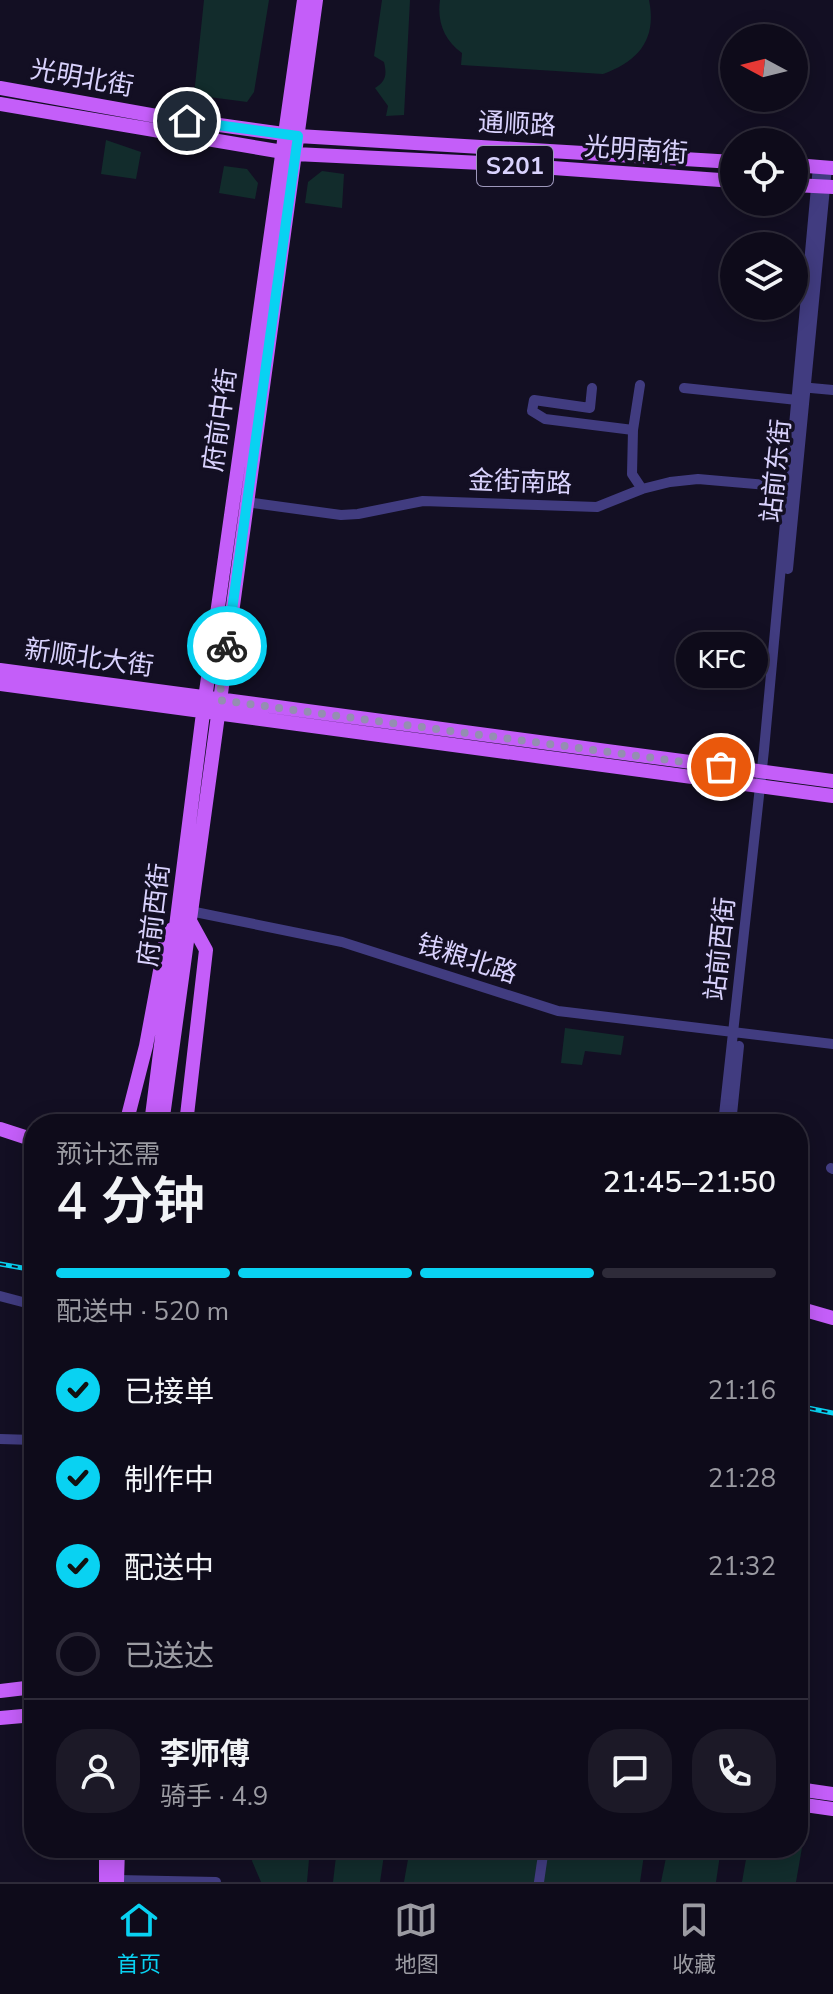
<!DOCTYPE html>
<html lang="zh">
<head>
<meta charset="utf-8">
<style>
  :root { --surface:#0e0b1a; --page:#1c1927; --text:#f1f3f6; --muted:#9b9ba2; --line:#2e2b39; --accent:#09d2f2 }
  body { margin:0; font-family:"Nunito Sans","Noto Sans SC",sans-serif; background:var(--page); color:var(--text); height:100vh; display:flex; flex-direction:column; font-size:30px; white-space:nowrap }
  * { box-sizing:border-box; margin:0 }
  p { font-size:26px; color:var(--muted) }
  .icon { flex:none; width:44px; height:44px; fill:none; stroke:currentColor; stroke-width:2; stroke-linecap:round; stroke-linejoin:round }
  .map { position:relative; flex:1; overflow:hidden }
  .sheet { position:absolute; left:24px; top:1114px; width:784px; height:744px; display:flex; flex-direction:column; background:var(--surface); border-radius:32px; box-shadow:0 4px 20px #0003,0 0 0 2px var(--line) }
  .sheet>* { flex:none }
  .needle { width:52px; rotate:277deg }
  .buttons { position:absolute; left:720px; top:24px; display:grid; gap:16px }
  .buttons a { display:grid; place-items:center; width:88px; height:88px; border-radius:50%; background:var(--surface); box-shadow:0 4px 20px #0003,0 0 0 2px var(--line); font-size:40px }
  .pin { position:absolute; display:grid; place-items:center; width:68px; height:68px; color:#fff; margin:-34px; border:4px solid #fff; border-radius:50%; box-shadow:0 2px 8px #0007 }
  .courier { position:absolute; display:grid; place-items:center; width:80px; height:80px; margin:-40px; border:6px solid #09d2f2; border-radius:50%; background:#fff; color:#222; box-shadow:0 2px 10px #0007 }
  .bubble { position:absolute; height:56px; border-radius:28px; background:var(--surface); box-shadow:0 4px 20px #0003,0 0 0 2px var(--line); font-size:26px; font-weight:600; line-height:56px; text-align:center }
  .headline em { font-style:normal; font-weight:600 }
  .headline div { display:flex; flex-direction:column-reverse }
  .headline { display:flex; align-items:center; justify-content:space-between; height:136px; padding:0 32px }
  h1 { font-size:52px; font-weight:600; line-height:60px }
  .bar { display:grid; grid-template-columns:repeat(4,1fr); gap:12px 8px; align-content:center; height:96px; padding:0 32px }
  .bar i { height:10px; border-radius:6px; background:var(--line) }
  .bar .current { background:var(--accent) }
  .bar p { grid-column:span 4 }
  .line { display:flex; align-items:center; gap:20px; padding:0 32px; border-top:2px solid var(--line) }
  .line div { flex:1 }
  .round { display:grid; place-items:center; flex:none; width:84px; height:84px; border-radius:32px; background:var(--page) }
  ol { padding:0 32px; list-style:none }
  li { display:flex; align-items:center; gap:24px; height:88px }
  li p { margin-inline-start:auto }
  li .icon { padding:8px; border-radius:50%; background:var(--accent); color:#111; stroke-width:4 }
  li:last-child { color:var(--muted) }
  li i { width:44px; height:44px; border:4px solid var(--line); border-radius:50% }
  .menu { display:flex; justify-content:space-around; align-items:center; height:112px; border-top:2px solid var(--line); background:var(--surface); font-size:22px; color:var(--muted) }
  .menu a { display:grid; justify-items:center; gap:4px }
  .menu .current { color:var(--accent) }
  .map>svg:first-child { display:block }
  .green { fill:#122c2c }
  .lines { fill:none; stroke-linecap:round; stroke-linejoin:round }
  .minor { stroke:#413c80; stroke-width:10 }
  .major { stroke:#c45ef9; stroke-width:14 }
  .rail-casing { stroke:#09d2f2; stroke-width:5 }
  .rail { stroke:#130f23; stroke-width:2; stroke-dasharray:6; stroke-linecap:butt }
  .done { stroke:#948eb1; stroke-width:8; stroke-dasharray:0 14.4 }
  .route { stroke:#09d2f2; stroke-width:10 }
  .labels { text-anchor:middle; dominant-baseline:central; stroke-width:7; stroke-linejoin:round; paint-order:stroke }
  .shield { fill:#130f23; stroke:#9e98bc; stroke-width:2 }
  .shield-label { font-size:24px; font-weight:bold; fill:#d9d2fd }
  .street-label { font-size:26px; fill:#d9d2fd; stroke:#130f23 }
</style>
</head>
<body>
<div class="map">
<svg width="833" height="1882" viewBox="0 0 833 1882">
  <rect width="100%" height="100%" fill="#130f23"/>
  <path class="green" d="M204,0H269L254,92L247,102L194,95Z
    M382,0H410L404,115L386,116L388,106L375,88C386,81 387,75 384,62L374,56Z
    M440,0H649C657,39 639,61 603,74L461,65L462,53C444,40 437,22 440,0Z
    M106,140L141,152L136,179L101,174Z
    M224,166L247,169L258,183L255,199L219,193Z
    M322,171L344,174L342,208L305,203L308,182Z
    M565,1028L624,1036L621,1055L585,1051L582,1065L561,1063Z
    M803,1842L796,1882H742L748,1848H798V1843Z
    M254,1848H310L307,1882H261L252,1861Z
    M337,1848H385L380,1882H333Z
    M410,1848H469L525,1857L528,1848H645L640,1882H404Z
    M668,1848H721L716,1882H661Z"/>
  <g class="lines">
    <path class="minor" d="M640,385L633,430L632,474L642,489
      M800,387L833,390
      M592,388L590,408L534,400L532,411L545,419L633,430
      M684,388L797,400
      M246,502L341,515L358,514L423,501L597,507L642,489L670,482L698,479L789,487
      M788,569L827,167
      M190,911L342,942L558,1011L833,1044
      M723,1124L764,750L818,166
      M731,1124L739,1046
      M831,1168L833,1169
      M0,1296L34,1305
      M0,1439L34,1440
      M118,1880L216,1882
      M539,1882L544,1848"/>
    <path class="major" d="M0,88L162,117L298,136L734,162
      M0,104L295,154L482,163L734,181
      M794,165L833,168
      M794,185L833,187
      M0,670L833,781
      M0,684L833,796
      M126,1124L146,1046L165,944L172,929
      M151,1124L203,713L304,0
      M162,1124L316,0
      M186,1124L206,950L189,919
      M0,1129L34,1140
      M798,1308L833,1318
      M0,1691L34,1687
      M0,1718L34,1715
      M798,1789L833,1794
      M798,1804L833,1809
      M106,1882V1848
      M117,1882L118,1848"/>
    <defs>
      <path id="rail" d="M0,1264L34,1270
        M798,1406L833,1413"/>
    </defs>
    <use href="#rail" class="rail-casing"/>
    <use href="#rail" class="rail"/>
  </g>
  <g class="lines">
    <path class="done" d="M227,646L219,700L721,767"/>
    <path class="route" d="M187,121L298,136L227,646"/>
  </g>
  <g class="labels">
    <rect class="shield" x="477" y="146" width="76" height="40" rx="6"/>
    <g class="shield-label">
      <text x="515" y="166">S201</text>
    </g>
    <g class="street-label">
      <text transform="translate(82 78) rotate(10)">光明北街</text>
      <text transform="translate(517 124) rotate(3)">通顺路</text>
      <text transform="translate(636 150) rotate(4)">光明南街</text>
      <text transform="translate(220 420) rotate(-82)">府前中街</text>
      <text transform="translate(776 471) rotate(-84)">站前东街</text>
      <text transform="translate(520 482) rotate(2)">金街南路</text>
      <text transform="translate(89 658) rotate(8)">新顺北大街</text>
      <text transform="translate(154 915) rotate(-83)">府前西街</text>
      <text transform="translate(720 949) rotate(-84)">站前西街</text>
      <text transform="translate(467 959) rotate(18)">钱粮北路</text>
    </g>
  </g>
</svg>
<div class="buttons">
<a><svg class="needle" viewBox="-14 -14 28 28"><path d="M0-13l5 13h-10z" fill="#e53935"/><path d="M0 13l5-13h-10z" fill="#9b9ba2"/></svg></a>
<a><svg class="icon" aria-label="locate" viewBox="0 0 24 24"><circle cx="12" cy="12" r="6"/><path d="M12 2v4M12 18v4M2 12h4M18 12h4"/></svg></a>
<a><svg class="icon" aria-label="layers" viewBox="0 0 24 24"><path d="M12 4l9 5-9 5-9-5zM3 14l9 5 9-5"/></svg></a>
</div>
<div class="pin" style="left:721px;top:767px;background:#ea580c"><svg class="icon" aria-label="bag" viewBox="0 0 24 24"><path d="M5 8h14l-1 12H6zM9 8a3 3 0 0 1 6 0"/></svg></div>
<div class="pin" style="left:187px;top:121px;background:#1f2937"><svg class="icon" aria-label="home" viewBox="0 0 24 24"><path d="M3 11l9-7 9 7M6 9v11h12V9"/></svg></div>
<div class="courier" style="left:227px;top:646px"><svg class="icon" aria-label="bike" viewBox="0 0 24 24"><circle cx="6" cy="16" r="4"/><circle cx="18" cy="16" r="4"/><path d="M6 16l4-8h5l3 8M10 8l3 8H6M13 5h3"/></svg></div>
<div class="bubble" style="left:676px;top:632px;width:92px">KFC</div>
<section class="sheet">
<div class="headline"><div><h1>4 分钟</h1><p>预计还需</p></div><em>21:45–21:50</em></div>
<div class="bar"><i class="current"></i><i class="current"></i><i class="current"></i><i></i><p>配送中 · 520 m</p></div>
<ol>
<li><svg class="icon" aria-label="check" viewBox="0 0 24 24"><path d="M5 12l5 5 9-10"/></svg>已接单<p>21:16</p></li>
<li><svg class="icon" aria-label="check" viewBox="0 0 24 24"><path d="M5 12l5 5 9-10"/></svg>制作中<p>21:28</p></li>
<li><svg class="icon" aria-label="check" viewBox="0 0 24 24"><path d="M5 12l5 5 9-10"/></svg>配送中<p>21:32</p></li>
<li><i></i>已送达</li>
</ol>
<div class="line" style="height:144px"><a class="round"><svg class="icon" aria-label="person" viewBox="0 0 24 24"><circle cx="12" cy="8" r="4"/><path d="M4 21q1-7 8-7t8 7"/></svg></a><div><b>李师傅</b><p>骑手 · 4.9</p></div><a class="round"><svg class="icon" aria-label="chat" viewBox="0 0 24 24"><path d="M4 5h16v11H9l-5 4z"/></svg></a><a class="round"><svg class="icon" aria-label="phone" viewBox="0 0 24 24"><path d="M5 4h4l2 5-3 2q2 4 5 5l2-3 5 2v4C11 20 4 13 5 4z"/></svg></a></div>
</section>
</div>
<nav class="menu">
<a class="current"><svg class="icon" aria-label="home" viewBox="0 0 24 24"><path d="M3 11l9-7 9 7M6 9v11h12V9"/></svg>首页</a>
<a><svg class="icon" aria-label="map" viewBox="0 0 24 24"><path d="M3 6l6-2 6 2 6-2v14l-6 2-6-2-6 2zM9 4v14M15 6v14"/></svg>地图</a>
<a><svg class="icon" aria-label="saved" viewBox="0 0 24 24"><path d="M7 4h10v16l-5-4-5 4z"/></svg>收藏</a>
</nav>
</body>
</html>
